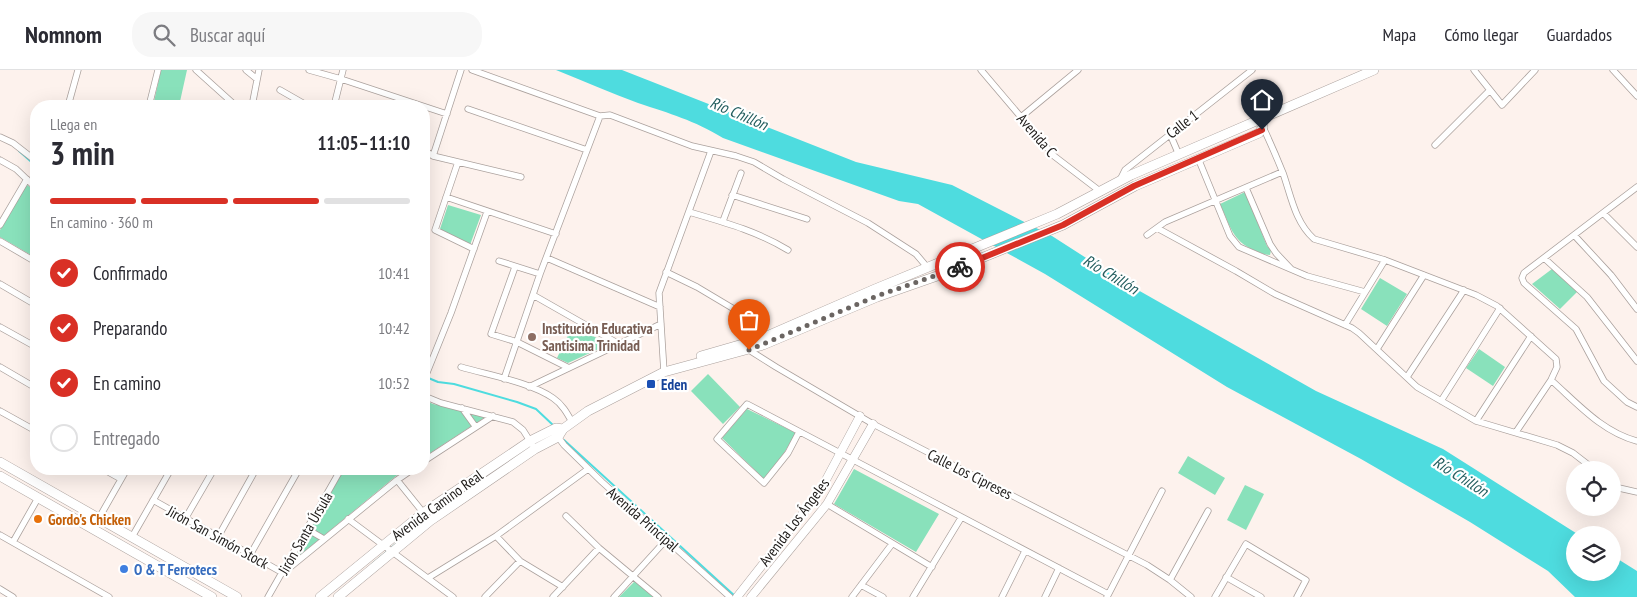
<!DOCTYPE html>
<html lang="es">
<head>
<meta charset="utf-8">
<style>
  :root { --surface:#fff; --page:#f7f7f7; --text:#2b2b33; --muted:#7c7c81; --line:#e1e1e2; --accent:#d93025 }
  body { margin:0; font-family:"PT Sans Narrow",sans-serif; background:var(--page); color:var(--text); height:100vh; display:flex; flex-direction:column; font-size:19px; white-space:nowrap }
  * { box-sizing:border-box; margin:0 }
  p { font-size:16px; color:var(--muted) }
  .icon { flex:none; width:28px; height:28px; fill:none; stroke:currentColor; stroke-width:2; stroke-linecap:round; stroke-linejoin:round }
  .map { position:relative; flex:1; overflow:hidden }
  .details { position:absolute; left:30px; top:30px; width:400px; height:375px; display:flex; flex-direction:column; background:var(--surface); border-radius:20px; box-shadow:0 5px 20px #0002 }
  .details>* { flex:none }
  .tools { position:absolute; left:1566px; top:391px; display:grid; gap:10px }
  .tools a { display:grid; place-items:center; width:55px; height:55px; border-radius:50%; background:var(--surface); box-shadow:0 5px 20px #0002; font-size:25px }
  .pin { position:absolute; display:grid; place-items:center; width:42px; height:42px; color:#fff; margin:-51px -21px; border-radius:50% 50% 50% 0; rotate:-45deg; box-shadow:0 0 5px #0007 }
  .pin .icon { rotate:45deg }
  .courier { position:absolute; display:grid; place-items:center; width:50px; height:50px; margin:-25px; border:4px solid #d93025; border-radius:50%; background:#fff; color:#222; box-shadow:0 1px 6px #0007 }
  .summary em { font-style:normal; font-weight:700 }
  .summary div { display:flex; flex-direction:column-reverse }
  .summary { display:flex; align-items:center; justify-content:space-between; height:85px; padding:0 20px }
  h1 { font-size:32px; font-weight:700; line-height:38px }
  .bar { display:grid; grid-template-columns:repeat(4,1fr); gap:8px 5px; align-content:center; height:60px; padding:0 20px }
  .bar i { height:6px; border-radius:4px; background:var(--line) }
  .bar .active { background:var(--accent) }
  .bar p { grid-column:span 4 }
  ol { padding:0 20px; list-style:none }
  li { display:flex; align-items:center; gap:15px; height:55px }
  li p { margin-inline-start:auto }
  li .icon { padding:5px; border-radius:50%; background:var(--accent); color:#fff; stroke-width:4 }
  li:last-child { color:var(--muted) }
  li i { width:28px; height:28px; border:2px solid var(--line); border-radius:50% }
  header { display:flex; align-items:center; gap:30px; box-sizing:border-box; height:70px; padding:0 25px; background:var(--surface); border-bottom:1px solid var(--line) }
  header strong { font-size:24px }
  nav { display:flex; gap:28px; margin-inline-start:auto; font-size:18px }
  .search { width:350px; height:45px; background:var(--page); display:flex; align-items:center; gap:12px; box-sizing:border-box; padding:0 18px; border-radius:20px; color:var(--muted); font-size:19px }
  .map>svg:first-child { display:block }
  .green { fill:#89e1bb }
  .water { fill:#4edcdf }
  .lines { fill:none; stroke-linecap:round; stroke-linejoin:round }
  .stream { stroke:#4edcdf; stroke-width:2 }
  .minor-casing { stroke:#aba19d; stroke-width:7 }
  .tertiary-casing { stroke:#aba19d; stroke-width:9 }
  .secondary-casing { stroke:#aba19d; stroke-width:10 }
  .minor { stroke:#fff; stroke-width:5.5 }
  .tertiary { stroke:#fff; stroke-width:8 }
  .secondary { stroke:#fff; stroke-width:9 }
  .done { stroke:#6b6562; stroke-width:5; stroke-dasharray:0 9 }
  .route { stroke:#d93025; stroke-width:6 }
  .education-dot { fill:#8d6e63; stroke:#fff; stroke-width:2 }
  .transit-dot { fill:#1a4fb4; stroke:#fff; stroke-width:2 }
  .food-dot { fill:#e8710a; stroke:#fff; stroke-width:2 }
  .shop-dot { fill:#3f7fe0; stroke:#fff; stroke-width:2 }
  .labels { text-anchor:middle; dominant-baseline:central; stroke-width:4.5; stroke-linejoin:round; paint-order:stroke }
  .street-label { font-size:15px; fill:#1c1917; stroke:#fff }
  .education-label { font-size:15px; font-weight:bold; fill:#785e54; stroke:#fff; text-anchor:start }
  .transit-label { font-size:15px; font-weight:bold; fill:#164399; stroke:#fff; text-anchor:start }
  .food-label { font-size:15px; font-weight:bold; fill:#c56008; stroke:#fff; text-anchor:start }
  .shop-label { font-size:15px; font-weight:bold; fill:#366cbe; stroke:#fff; text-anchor:start }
  .water-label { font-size:16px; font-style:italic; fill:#245e5f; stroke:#fff }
</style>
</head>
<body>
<header>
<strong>Nomnom</strong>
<div class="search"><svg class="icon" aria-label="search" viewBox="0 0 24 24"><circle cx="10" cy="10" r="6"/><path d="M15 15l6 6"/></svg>Buscar aquí</div>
<nav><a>Mapa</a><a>Cómo llegar</a><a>Guardados</a></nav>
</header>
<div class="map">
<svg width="1637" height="527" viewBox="0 0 1637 527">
  <rect width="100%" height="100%" fill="#fdf2ed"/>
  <path class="green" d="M161,0H187L179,36H153Z
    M26,114L36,122V188L0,167V160Z
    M1245,122L1267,176L1271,180L1270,185C1264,185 1259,182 1254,180C1232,171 1230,155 1220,134Z
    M448,135L481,145L470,175L440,159Z
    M1552,199L1577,222L1560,239L1532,214Z
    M1380,208L1407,224L1387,256L1361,239Z
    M573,255L604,272L603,277L568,293L557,288Z
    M1479,279L1505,297L1493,316L1466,298Z
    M708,304L740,337L723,354L691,321Z
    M424,330L433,334L487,346L424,387Z
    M747,339L796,363L784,383L764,409L722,368Z
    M1188,386L1225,408L1215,425L1178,403Z
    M344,399H406L396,406L293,491Z
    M854,399L939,444L916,482L834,434Z
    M1245,415L1264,424L1246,460L1227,450Z
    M636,510L654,527H619Z"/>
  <path class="water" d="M556,0H622L856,92L952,115L1052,166L1122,211L1316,321L1443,379L1579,465H1575V502H1612L1613,486L1637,501V527H1575L1548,501L1470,452L1361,389L1227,317L1045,204L918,134L899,131L723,68C693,50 671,44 638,33C611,23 584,11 556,0Z"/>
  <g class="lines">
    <path class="stream" d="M19,81L36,96
      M426,307L438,312L454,314L517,332L536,339L554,356
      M564,370L736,527
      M371,495L396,474"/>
    <defs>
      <path id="minor" d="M196,0L236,36
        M246,0L257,9
        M309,0L341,9L447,44
        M472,0L600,46L610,45L692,76L736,86L754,92L783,109L868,153L916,184L927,197
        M981,0L1054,86L1101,122
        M1474,0L1502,35L1535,0
        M1613,0L1637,26
        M280,20L308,36
        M68,36L78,0
        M149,36L158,0
        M252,36L259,0
        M334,36L343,0
        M468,39L587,80
        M1021,47L1078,0
        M1263,57C1270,72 1277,88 1283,103C1291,126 1295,152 1314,169L1385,190L1476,225L1497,236L1556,289L1557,297L1551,310L1516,362
        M1170,64L1179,85
        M0,67L13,73L36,91
        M1435,75L1490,20
        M424,80L433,86L521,107
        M433,86L461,0
        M1198,88L1230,166L1239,177L1307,206L1365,222
        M0,90L16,99L36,118
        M458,92L435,160L474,179
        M1120,110L1125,100L1252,0
        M1637,117L1524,203L1522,208L1524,213L1576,259L1604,311L1627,332L1637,337
        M1246,118L1270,174L1276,183L1291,199
        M732,125L807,149
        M446,127L556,164
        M689,142C723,152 757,161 788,180
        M1603,143L1637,177
        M723,151L741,103
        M0,155L27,109
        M1157,158L1236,201L1275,224L1352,258L1359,263L1417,317L1476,351L1557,375L1573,383L1595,400
        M1147,165L1165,152L1282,102
        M1574,165L1611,205L1637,239
        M0,171L36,192
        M547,188L660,237
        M1544,188L1587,227L1637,291
        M499,191L540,204
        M515,197L491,264L517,272L569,298
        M666,202L697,217L744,245L760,269
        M0,214L36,235
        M533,225L619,274
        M1345,255L1385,190
        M0,257L36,277
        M1377,279L1424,205
        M749,280L776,297L873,354L1147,495L1170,510L1191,527
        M0,297L36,318
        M461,297C488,305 530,312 553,328C562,334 567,343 572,352
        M664,302L659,223L711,81
        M1407,307L1464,220
        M504,309L540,204L600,46
        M424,310L451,243L487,142
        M1551,310C1577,333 1602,362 1637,371
        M529,317L661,254
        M424,326L441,333L513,352L523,360L535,379
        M1441,331L1500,238
        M462,338L475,356
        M0,341L36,361
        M1476,351L1531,266
        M799,362L788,383L764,413L717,369L747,334C867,397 988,461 1108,524
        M558,367L564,375L602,412L730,527
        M424,391L493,346
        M103,399L121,409
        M397,410L430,451
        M1612,413L1619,418L1637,422
        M153,430L283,503L397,410L413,399
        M827,434L932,497
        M566,446L599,478L658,527
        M99,448L127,399
        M185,449L214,399
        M348,449L453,527
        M307,459L324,469
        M0,465L109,527
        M496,466L520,491L563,517
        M132,467L171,399
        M218,467L256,399
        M13,472L38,428
        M250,485L299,399
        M1226,507L1261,527
        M428,508L496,466L588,399
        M1170,510L1208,441
        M861,515L883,527
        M0,519L13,527
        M268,527L341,399
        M485,527L520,491
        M553,527L599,478
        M614,527L667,469
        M852,527L892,474
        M913,527L961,448
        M1002,527L1025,481
        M1045,527L1059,498
        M1107,527L1162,421
        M1215,527L1246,474L1306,510L1297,527"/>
      <path id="tertiary" d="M737,527L819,423L860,346
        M751,527L827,434L873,354"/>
      <path id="secondary" d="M701,286L760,269L875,219L1057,144L1131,105L1374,0
        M0,392L237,527
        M0,406L212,527
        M320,527L423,443L530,371L556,358L563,359
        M338,527L430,451L535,379L558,367L563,359L588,341L664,302L763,275L877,227L937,206L1063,155L1135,116L1259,63L1263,57L1260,51"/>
    </defs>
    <use href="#minor" class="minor-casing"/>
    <use href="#tertiary" class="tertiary-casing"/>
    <use href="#secondary" class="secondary-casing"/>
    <use href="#minor" class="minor"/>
    <use href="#tertiary" class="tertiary"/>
    <use href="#secondary" class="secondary"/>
  </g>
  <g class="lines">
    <path class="done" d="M749,280L877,226L960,197"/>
    <path class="route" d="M960,197L1063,155L1134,116L1262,60"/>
  </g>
  <circle class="education-dot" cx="532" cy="267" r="5"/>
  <rect class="transit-dot" x="646" y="309" width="10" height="10" rx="2.5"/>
  <circle class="food-dot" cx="38" cy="449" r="5"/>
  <circle class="shop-dot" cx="124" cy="499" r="5"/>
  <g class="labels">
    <g class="street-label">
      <text transform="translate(1182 54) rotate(-38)">Calle 1</text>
      <text transform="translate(1037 65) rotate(49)">Avenida C</text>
      <text transform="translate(970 404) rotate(27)">Calle Los Cipreses</text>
      <text transform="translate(437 435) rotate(-36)">Avenida Camino Real</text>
      <text transform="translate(643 449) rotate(41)">Avenida Principal</text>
      <text transform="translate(794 452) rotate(-53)">Avenida Los Ángeles</text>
      <text transform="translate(305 463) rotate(-60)">Jirón Santa Úrsula</text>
      <text transform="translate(218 467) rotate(29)">Jirón San Simón Stock</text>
    </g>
    <g class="education-label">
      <text x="542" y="258">Institución Educativa<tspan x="542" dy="17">Santisima Trinidad</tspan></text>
    </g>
    <g class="transit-label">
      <text x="661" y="314">Eden</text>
    </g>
    <g class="food-label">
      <text x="48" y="449">Gordo's Chicken</text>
    </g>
    <g class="shop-label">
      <text x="134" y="499">O &amp; T Ferrotecs</text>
    </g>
    <g class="water-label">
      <text transform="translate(739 43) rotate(23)">Río Chillón</text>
      <text transform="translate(1111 204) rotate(31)">Río Chillón</text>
      <text transform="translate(1461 406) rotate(32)">Río Chillón</text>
    </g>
  </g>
</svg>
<div class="tools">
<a><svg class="icon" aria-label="locate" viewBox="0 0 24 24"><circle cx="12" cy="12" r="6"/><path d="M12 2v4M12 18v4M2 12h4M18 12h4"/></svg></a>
<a><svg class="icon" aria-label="layers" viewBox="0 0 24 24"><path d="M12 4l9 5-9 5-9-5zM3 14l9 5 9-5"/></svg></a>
</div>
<div class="pin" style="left:749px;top:280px;background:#ea580c"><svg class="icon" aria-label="bag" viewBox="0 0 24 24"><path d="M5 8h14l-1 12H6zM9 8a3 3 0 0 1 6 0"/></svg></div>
<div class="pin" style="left:1262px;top:60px;background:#1f2937"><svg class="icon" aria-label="home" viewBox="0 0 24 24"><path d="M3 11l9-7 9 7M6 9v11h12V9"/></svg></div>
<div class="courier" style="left:960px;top:197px"><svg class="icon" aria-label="bike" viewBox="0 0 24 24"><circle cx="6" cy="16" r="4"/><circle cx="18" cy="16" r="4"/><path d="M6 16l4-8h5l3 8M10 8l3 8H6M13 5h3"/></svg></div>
<section class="details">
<div class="summary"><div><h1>3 min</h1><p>Llega en</p></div><em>11:05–11:10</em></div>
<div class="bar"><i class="active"></i><i class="active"></i><i class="active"></i><i></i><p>En camino · 360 m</p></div>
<ol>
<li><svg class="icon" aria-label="check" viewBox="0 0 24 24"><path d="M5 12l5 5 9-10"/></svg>Confirmado<p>10:41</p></li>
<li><svg class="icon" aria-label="check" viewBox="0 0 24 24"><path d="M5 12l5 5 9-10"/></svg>Preparando<p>10:42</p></li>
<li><svg class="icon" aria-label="check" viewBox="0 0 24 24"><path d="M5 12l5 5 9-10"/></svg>En camino<p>10:52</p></li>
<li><i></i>Entregado</li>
</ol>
</section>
</div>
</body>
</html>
